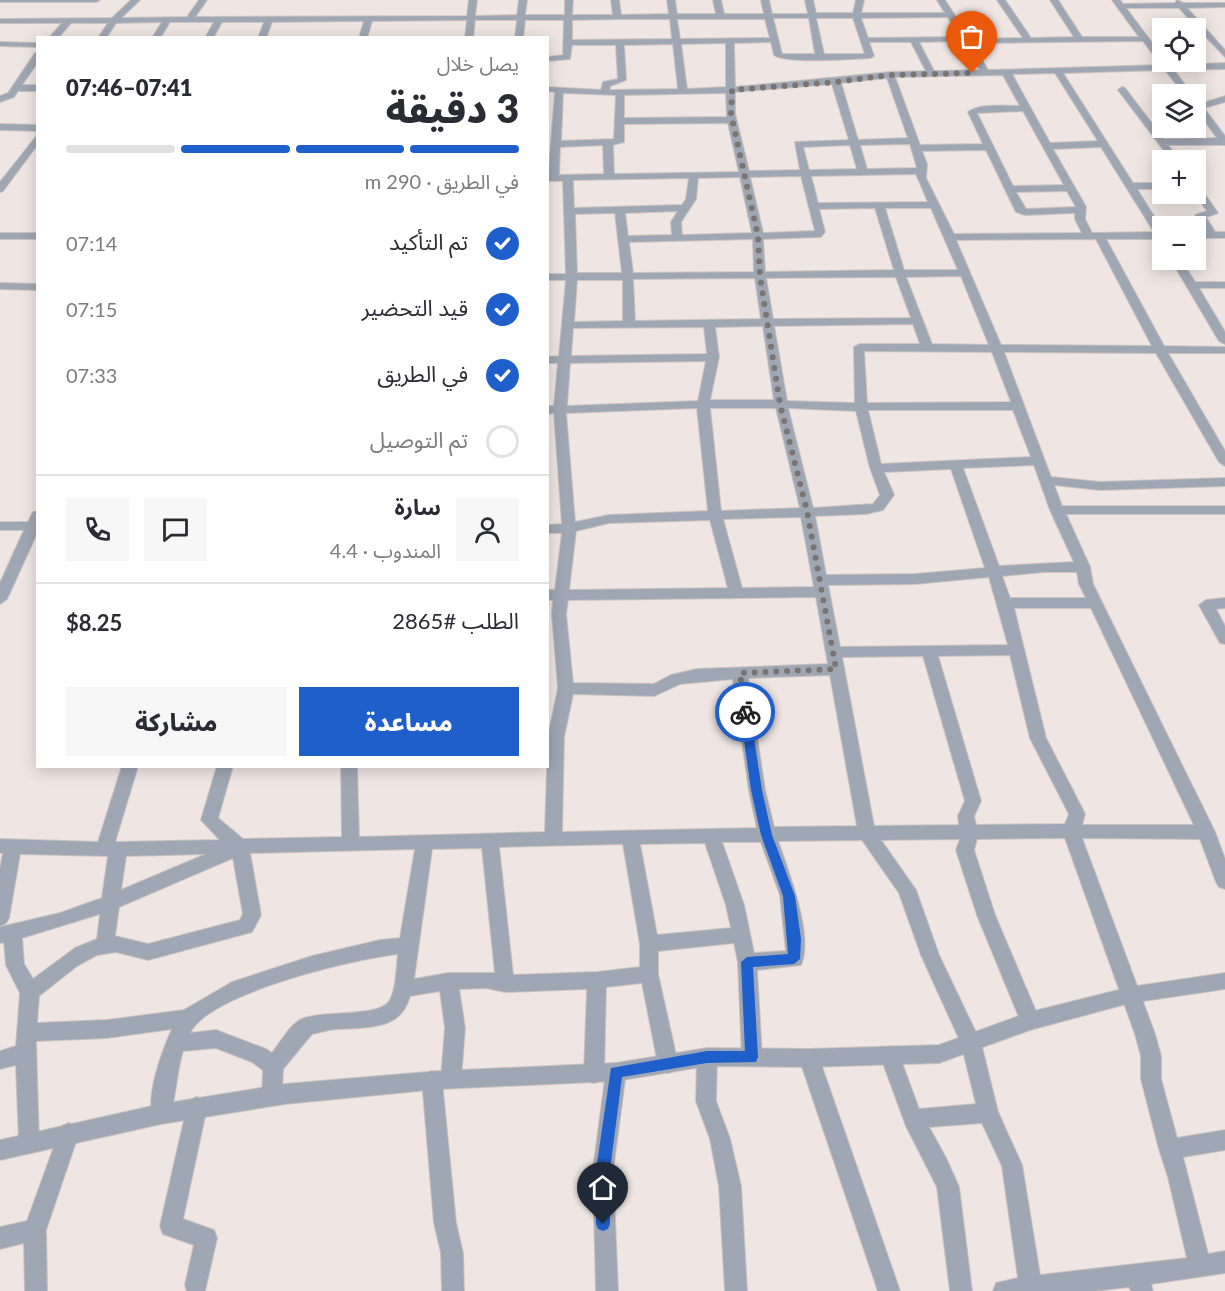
<!DOCTYPE html>
<html lang="ar">
<head>
<meta charset="utf-8">
<style>
  :root { --surface:#fff; --page:#f7f7f7; --text:#2b2b33; --muted:#7c7c81; --line:#e1e1e2; --accent:#1e5fcb }
  body { margin:0; font-family:Lato,"Noto Sans Arabic",sans-serif; background:var(--page); color:var(--text); direction:rtl; height:100vh; display:flex; flex-direction:column; font-size:22px; white-space:nowrap }
  * { box-sizing:border-box; margin:0 }
  p { font-size:20px; color:var(--muted) }
  .icon { flex:none; width:33px; height:33px; fill:none; stroke:currentColor; stroke-width:2; stroke-linecap:round; stroke-linejoin:round }
  .map { position:relative; flex:1; overflow:hidden; direction:ltr }
  .side { position:absolute; left:36px; top:36px; width:513px; height:732px; display:flex; flex-direction:column; background:var(--surface); border-radius:0px; box-shadow:0 3px 15px #0003; direction:rtl }
  .side>* { flex:none }
  .fabs { position:absolute; left:1152px; top:18px; display:grid; gap:12px }
  .fabs a { display:grid; place-items:center; width:54px; height:54px; border-radius:0px; background:var(--surface); box-shadow:0 3px 15px #0003; font-size:30px }
  .pin { position:absolute; display:grid; place-items:center; width:51px; height:51px; color:#fff; margin:-62px -26px; border-radius:50% 50% 50% 0; rotate:-45deg; box-shadow:0 0 6px #0007 }
  .pin .icon { rotate:45deg }
  .courier { position:absolute; display:grid; place-items:center; width:60px; height:60px; margin:-30px; border:4px solid #1e5fcb; border-radius:50%; background:#fff; color:#222; box-shadow:0 2px 8px #0007 }
  .head em { font-style:normal; font-weight:800 }
  .head div { display:flex; flex-direction:column-reverse }
  .head { display:flex; align-items:center; justify-content:space-between; height:102px; padding:0 30px }
  h1 { font-size:39px; font-weight:800; line-height:45px }
  .bar { display:grid; grid-template-columns:repeat(4,1fr); gap:9px 6px; align-content:center; height:72px; padding:0 30px }
  .bar i { height:8px; border-radius:4px; background:var(--line) }
  .bar .on { background:var(--accent) }
  .bar p { grid-column:span 4 }
  .line { display:flex; align-items:center; gap:15px; padding:0 30px; border-top:2px solid var(--line) }
  .line div { flex:1 }
  .round { display:grid; place-items:center; flex:none; width:63px; height:63px; border-radius:0px; background:var(--page) }
  ol { padding:0 30px; list-style:none }
  li { display:flex; align-items:center; gap:18px; height:66px }
  li p { margin-inline-start:auto }
  li .icon { padding:6px; border-radius:50%; background:var(--accent); color:#fff; stroke-width:4 }
  li:last-child { color:var(--muted) }
  li i { width:33px; height:33px; border:3px solid var(--line); border-radius:50% }
  .button { display:flex; gap:12px; margin-top:auto; padding:12px 30px }
  .button a { flex:1; height:69px; border-radius:0px; background:var(--accent); color:#fff; font-size:24px; font-weight:800; line-height:69px; text-align:center }
  .button a+a { background:var(--page); color:var(--text) }
  .map>svg:first-child { display:block }
  .lines { fill:none; stroke-linecap:round; stroke-linejoin:round }
  .minor-casing { stroke:#cbc3c0; stroke-width:2 }
  .tertiary-casing { stroke:#cbc3c0; stroke-width:2 }
  .minor { fill:#a0a7b4; fill-rule:evenodd }
  .tertiary { fill:#a0a7b4; fill-rule:evenodd }
  .route { fill:#1e5fcb }
  .done { stroke:#7a7473; stroke-width:6; stroke-dasharray:0 10.8 }
</style>
</head>
<body>
<div class="map">
<svg width="1225" height="1291" viewBox="0 0 1225 1291">
  <rect width="100%" height="100%" fill="#efe6e3"/>
  <g class="lines">
    <defs>
      <path id="minor" d="M0,0H100L96,2H0Z
        M131,0H140L121,18L187,17L199,0H207L195,17L467,16L469,0H477L475,16L517,15L519,0H527L525,15H565V0H573L572,15H613L611,0H619L621,15L669,14L667,0H675L677,14H716L713,0H721L724,14H764L761,0H769L772,14H808L805,0H813L816,13H853L856,0H864L861,13H945L937,0H945L970,39L1023,38L997,0H1005L1031,38L1074,37L1050,0H1058L1082,37H1139L1112,0H1120L1123,4L1175,3L1177,0L1183,3H1225V7L1187,8L1225,50V57L1179,8H1126L1162,56V62H1167L1170,65L1225,63V69L1174,70L1192,94H1184L1165,70L1063,73L1133,183H1162V189H1137L1162,229V239H1106L1164,346L1225,347V353H1168L1225,451V466L1219,462L1156,353L1004,352L1051,477L1100,482L1225,478V486L1100,490L1054,485L1062,506H1225V514H1066L1090,567L1093,584L1215,832L1225,859V889L1219,887L1216,882L1200,839L1082,838L1155,1034L1161,1056V1079L1177,1138L1225,1130V1150L1183,1157L1208,1254L1225,1251V1273L1151,1284L1153,1291H1131L1129,1287L1095,1291H993L996,1283L1018,1278L1002,1166L982,1123L929,1127L946,1158L959,1187L972,1291H950L937,1187L906,1126L880,1055L883,1049L890,1046L897,1049L919,1109L976,1104L961,1043L921,955L899,893L862,840L778,841C788,870 814,936 801,965L757,970L762,1057L759,1063L752,1066L745,1063L742,1057L738,962L734,943L658,951V974L678,1064L675,1071L668,1073L661,1071L658,1064L642,983L606,987L604,1074L601,1081L594,1083L587,1081L584,1074L587,989L505,992L486,988L459,989L465,1028L461,1079L458,1086L451,1088L444,1086L442,1081L456,1223L463,1253L464,1291H442L441,1253L434,1223L422,1080L425,1073L432,1071L439,1073L441,1078L445,1028L440,991L410,996C401,1030 369,1027 340,1029C330,1029 321,1032 312,1034L283,1069L282,1095L279,1102L272,1105L265,1102L262,1095L263,1070L252,1062L216,1048L183,1051C176,1073 176,1102 168,1121L161,1124L154,1121C144,1098 163,1049 172,1029L107,1038L36,1041L39,1142L36,1149L29,1152L22,1149L19,1142L16,1065L0,1069V1051L16,1046L20,993L6,965L4,942L0,943V927L60,913L102,898L108,856L20,854L9,918L6,923L0,926V869L3,853H0V839L98,842L122,766H138L115,842L220,840L201,820L217,766H233L218,818L243,839L342,837L341,766H357L359,837L545,832L548,737L558,688L552,614L553,600H548V590H555L562,533H548V525L562,524L554,413L548,414V406H554L558,363H548V357L559,356L566,280H548V274H566L563,181H548L555,92L548,91V87L601,90L603,82L618,79L616,45H572L570,59L548,61V57L563,55L564,20H525L523,38H515L517,20H475L473,38H465L467,20L372,21L367,38H359L364,21L272,22L266,38H258L264,22H222L213,38H205L214,22H170L160,38H152L162,22L116,23L106,38H98L108,23H71L58,38H49L62,23H0V19L112,18ZM948,17L959,37L868,38L861,18ZM773,18H809L815,54H782ZM816,18H853L865,54H824ZM620,19H670L672,39L572,40V20ZM677,19H765L770,38L680,39ZM962,41L980,70L934,71L919,42ZM1143,41L1161,65L988,70L972,43ZM771,42L774,55C786,64 851,59 870,58L874,56L869,42H911L926,71L890,72L735,87L734,43ZM726,43V87L687,89L681,44ZM673,44L678,89L610,90V86L626,80L624,45ZM1055,73L1098,141L1050,143L1012,74ZM1003,75L1020,106C1005,106 980,103 968,112L983,144L920,145L895,77ZM887,78L908,138L858,140L841,83ZM832,84L849,140L795,142L800,170L749,171L735,114V92ZM563,93L616,95L614,139L561,141ZM726,93L727,117L624,118V95ZM1023,111L1064,185L1013,186L977,113ZM728,123L739,172L614,174L613,145L624,142V124ZM910,144L917,168L867,169L860,145ZM603,145L604,174L559,175L560,147ZM850,145L857,169L809,170L803,147ZM1101,147L1154,232L1092,233L1085,219L1086,207L1053,149ZM986,150L1016,212L1025,215L1075,213V219L1082,233L954,234L926,178L927,164L922,151ZM916,174L928,202L818,203L811,176ZM801,176L815,231L763,233L750,177ZM740,177L752,233L682,235L681,222L696,199L698,178ZM689,178L686,199L682,205L574,208L573,180ZM1067,191L1076,207L1026,209L1016,192ZM875,208L894,270L765,272L763,239L821,237L825,232L819,209ZM885,208H931L958,270H904ZM678,211L671,222L672,235L628,236L625,213ZM615,213L622,273H577L575,214ZM753,239L754,272L633,273L629,242ZM1096,239L1152,346L1001,345L956,240ZM961,276L989,345L932,344L906,277ZM896,277L911,318L773,319L766,278ZM755,278L761,319L635,321L633,279ZM577,280H623V321L574,322ZM913,324L920,344H860L854,347L855,403L787,401L774,326ZM763,326L774,400H710L719,357L715,327ZM704,327L707,354L571,356L573,328ZM864,351L992,352L1011,402L867,403ZM706,361L698,401L567,406L570,363ZM697,408L708,511L609,515L575,522L566,413ZM710,408H776L800,508L721,511ZM788,408L856,411L870,468L880,495L873,504L813,508ZM868,410H1013L1031,457L881,464ZM1034,465L1050,510L1074,562L999,566L963,468ZM951,469L985,568L915,574L826,575L815,516L866,514L883,510L894,495L884,472ZM801,517L814,587L742,588L723,519ZM710,520L728,588L569,590L576,531L609,523ZM1044,572H1077L1079,584L1086,598H1010L1002,576ZM989,577L1008,645L840,647L828,585L915,584ZM816,597L828,664L697,669L671,675L654,684L573,683L566,614L568,600ZM1014,608H1091L1194,825H1082L1085,814L1046,738ZM1010,655L1030,738L1069,814L1065,824L976,825L974,816L981,801L938,656ZM923,656L965,801L958,816L959,825L874,826L842,657ZM830,675L857,826L774,827L765,790L748,678ZM733,679L749,790L757,828L562,832L564,737L573,694L654,696L680,684ZM1065,838L1135,1034L1141,1056V1079L1159,1149L1168,1177L1187,1258L1040,1275L1022,1165L998,1112L981,1043L939,955L916,890L881,840L960,839L956,850L977,915L1023,1027L1030,1030L1037,1027L1040,1021L995,915L974,850L977,839ZM722,842H761L780,895L786,951L754,953L744,905ZM705,843L726,905L731,928L657,935L640,844ZM623,844L640,944V967L597,972L513,975L499,847ZM482,848L495,973H448L414,979L432,849ZM415,849L400,938L380,940L312,956L232,982L184,1010L107,1020L37,1023L39,996L77,966L97,955L116,952L148,960L252,932L261,915L250,853ZM206,854L121,890L126,856ZM233,858L243,914L240,920L148,944L115,936L119,907ZM100,914L97,939L75,948L33,979L24,964L22,938ZM398,954C396,968 397,987 390,1000C381,1018 322,1010 302,1019C290,1024 280,1043 272,1053L266,1049L216,1030L190,1033C209,993 354,959 398,954Z
        M0,42L38,43V47L0,46Z
        M35,53H38V62L22,85H38V91H18L14,97L0,102V96L8,93Z
        M1122,87L1125,88L1164,139L1217,138L1196,109V101L1200,104L1225,96V102L1204,108L1225,136V145H1168L1180,160H1171L1118,90Z
        M0,124L38,125V131L0,130Z
        M38,134V144L3,191L0,192V182Z
        M1196,185L1199,186L1218,213L1206,217L1215,232H1225V238H1196V232H1205L1195,215L1207,211L1195,194Z
        M0,233H38V239H0Z
        M1171,260H1181L1195,282H1225V288H1199L1225,332V344L1219,341Z
        M0,283L38,284V290L0,289Z
        M38,511V531L7,599L0,604V583L24,530H0V522H28L33,512Z
        M1225,598V608L1216,609L1225,626V644L1220,643L1199,605L1206,600Z
        M707,1048L714,1051L717,1057L716,1101L730,1139L741,1186L747,1291H725L719,1186L710,1139L696,1101L697,1057L700,1051Z
        M809,1049L816,1052L819,1058L900,1291H878L799,1058L802,1052Z
        M616,1063L623,1065L626,1072L613,1170L618,1291H596L593,1170L606,1072L609,1065Z
        M197,1097L204,1100L207,1107L183,1219L214,1230L217,1238L205,1291H187L185,1285L194,1245L163,1234L160,1226L187,1107L190,1100Z
        M69,1123L76,1126L79,1133L46,1230L47,1291H25L24,1243L0,1249V1227L27,1221L59,1133L62,1126Z"/>
      <path id="tertiary" d="M1225,973V989L1130,1003L1030,1030L939,1063L809,1067L707,1066L616,1081L439,1089L285,1104L161,1124L0,1160V1140L161,1104L285,1084L439,1071L616,1063L707,1048L809,1049L939,1045L1030,1012L1130,987Z"/>
    </defs>
    <use href="#minor" class="minor-casing"/>
    <use href="#tertiary" class="tertiary-casing"/>
    <use href="#minor" class="minor"/>
    <use href="#tertiary" class="tertiary"/>
  </g>
  <path class="route" d="M745,708L750,712L762,790L772,835L795,896L801,939L800,959L794,964L753,967L758,1057L756,1062L707,1063L622,1077L610,1170V1224L608,1229L603,1231L598,1229L596,1224V1170L611,1068L707,1051H745L741,962L747,957L788,954L783,896L761,835L751,790L740,712Z"/>
  <g class="lines">
    <path class="done" d="M745,712L740,673L836,669L807,511L780,404L760,276L758,236L731,114L732,90L836,82L890,75L972,73"/>
  </g>
</svg>
<div class="fabs">
<a><svg class="icon" aria-label="locate" viewBox="0 0 24 24"><circle cx="12" cy="12" r="6"/><path d="M12 2v4M12 18v4M2 12h4M18 12h4"/></svg></a>
<a><svg class="icon" aria-label="layers" viewBox="0 0 24 24"><path d="M12 4l9 5-9 5-9-5zM3 14l9 5 9-5"/></svg></a>
<a>+</a>
<a>−</a>
</div>
<div class="pin" style="left:972px;top:73px;background:#ea580c"><svg class="icon" aria-label="bag" viewBox="0 0 24 24"><path d="M5 8h14l-1 12H6zM9 8a3 3 0 0 1 6 0"/></svg></div>
<div class="pin" style="left:603px;top:1224px;background:#1f2937"><svg class="icon" aria-label="home" viewBox="0 0 24 24"><path d="M3 11l9-7 9 7M6 9v11h12V9"/></svg></div>
<div class="courier" style="left:745px;top:712px"><svg class="icon" aria-label="bike" viewBox="0 0 24 24"><circle cx="6" cy="16" r="4"/><circle cx="18" cy="16" r="4"/><path d="M6 16l4-8h5l3 8M10 8l3 8H6M13 5h3"/></svg></div>
<section class="side">
<div class="head"><div><h1>3 دقيقة</h1><p>يصل خلال</p></div><em>07:41–07:46</em></div>
<div class="bar"><i class="on"></i><i class="on"></i><i class="on"></i><i></i><p>في الطريق · 290 m</p></div>
<ol>
<li><svg class="icon" aria-label="check" viewBox="0 0 24 24"><path d="M5 12l5 5 9-10"/></svg>تم التأكيد<p>07:14</p></li>
<li><svg class="icon" aria-label="check" viewBox="0 0 24 24"><path d="M5 12l5 5 9-10"/></svg>قيد التحضير<p>07:15</p></li>
<li><svg class="icon" aria-label="check" viewBox="0 0 24 24"><path d="M5 12l5 5 9-10"/></svg>في الطريق<p>07:33</p></li>
<li><i></i>تم التوصيل</li>
</ol>
<div class="line" style="height:108px"><a class="round"><svg class="icon" aria-label="person" viewBox="0 0 24 24"><circle cx="12" cy="8" r="4"/><path d="M4 21q1-7 8-7t8 7"/></svg></a><div><b>سارة</b><p>المندوب · 4.4</p></div><a class="round"><svg class="icon" aria-label="chat" viewBox="0 0 24 24"><path d="M4 5h16v11H9l-5 4z"/></svg></a><a class="round"><svg class="icon" aria-label="phone" viewBox="0 0 24 24"><path d="M5 4h4l2 5-3 2q2 4 5 5l2-3 5 2v4C11 20 4 13 5 4z"/></svg></a></div>
<div class="line" style="height:78px"><div>الطلب #2865</div><b>$8.25</b></div>
<div class="button"><a>مساعدة</a><a>مشاركة</a></div>
</section>
</div>
</body>
</html>
